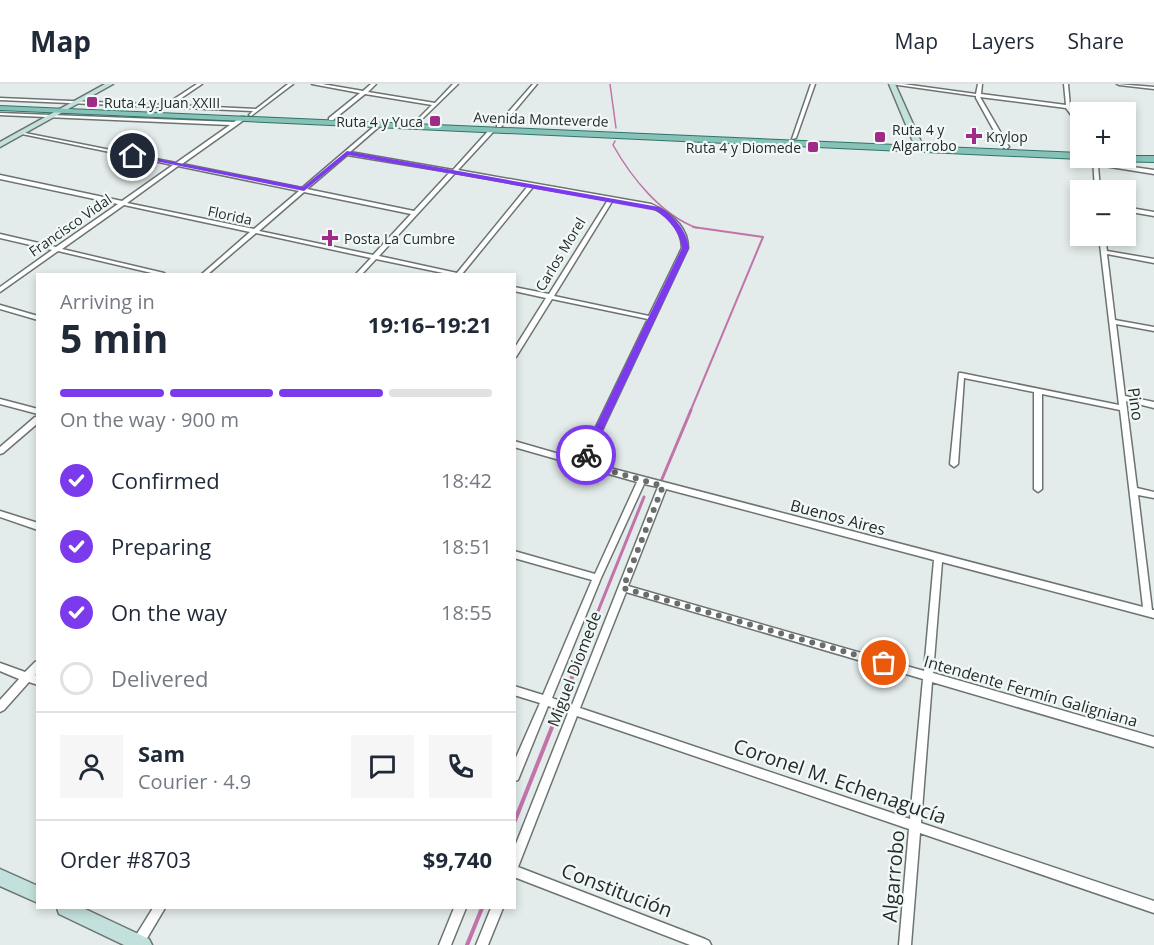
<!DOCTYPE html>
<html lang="en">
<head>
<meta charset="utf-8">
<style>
  :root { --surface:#fff; --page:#f6f6f7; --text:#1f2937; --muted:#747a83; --line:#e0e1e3; --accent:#7c3aed }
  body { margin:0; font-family:"Open Sans",sans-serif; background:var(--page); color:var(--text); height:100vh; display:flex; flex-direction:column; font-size:22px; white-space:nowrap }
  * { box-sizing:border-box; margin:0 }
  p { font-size:20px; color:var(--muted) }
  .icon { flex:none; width:33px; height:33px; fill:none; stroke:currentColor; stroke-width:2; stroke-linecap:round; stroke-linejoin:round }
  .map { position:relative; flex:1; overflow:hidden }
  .sheet { position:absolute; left:36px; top:189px; width:480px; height:636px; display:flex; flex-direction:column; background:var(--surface); border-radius:0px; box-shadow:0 3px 9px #0003 }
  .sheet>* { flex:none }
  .tools { position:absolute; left:1070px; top:18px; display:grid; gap:12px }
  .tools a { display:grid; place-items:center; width:66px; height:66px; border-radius:0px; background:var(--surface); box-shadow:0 3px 9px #0003; font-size:30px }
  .pin { position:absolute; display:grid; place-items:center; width:51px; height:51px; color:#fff; margin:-26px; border:3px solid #fff; border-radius:50%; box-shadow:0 2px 6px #0007 }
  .courier { position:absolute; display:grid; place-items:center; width:60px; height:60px; margin:-30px; border:4px solid #7c3aed; border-radius:50%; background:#fff; color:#222; box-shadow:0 2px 8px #0007 }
  .head em { font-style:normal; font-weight:700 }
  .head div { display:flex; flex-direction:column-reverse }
  .head { display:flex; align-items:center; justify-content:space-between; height:102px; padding:0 24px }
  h1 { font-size:39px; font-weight:700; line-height:45px }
  .bar { display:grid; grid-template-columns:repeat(4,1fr); gap:9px 6px; align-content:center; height:72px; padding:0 24px }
  .bar i { height:8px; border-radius:4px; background:var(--line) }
  .bar .current { background:var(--accent) }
  .bar p { grid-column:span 4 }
  .line { display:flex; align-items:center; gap:15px; padding:0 24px; border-top:2px solid var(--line) }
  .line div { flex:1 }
  .round { display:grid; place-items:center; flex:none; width:63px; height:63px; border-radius:0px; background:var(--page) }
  ol { padding:0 24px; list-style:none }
  li { display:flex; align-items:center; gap:18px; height:66px }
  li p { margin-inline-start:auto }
  li .icon { padding:6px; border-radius:50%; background:var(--accent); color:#fff; stroke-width:4 }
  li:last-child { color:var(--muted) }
  li i { width:33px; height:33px; border:3px solid var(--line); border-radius:50% }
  header { display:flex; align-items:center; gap:36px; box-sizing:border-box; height:84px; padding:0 30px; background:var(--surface); border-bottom:2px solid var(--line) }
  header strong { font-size:28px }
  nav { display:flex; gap:33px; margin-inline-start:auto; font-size:21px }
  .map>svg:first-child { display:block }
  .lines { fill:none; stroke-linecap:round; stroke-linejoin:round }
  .stream-far3 { stroke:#c074aa; stroke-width:1.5 }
  .stream-far2 { stroke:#c074aa; stroke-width:2 }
  .stream-far1 { stroke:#c074aa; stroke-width:3 }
  .stream { stroke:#c074aa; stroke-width:4 }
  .street-casing { stroke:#6c7472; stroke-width:3 }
  .secondary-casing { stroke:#6c7472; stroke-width:3 }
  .primary-casing { stroke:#317368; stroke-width:2 }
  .street { fill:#fff; fill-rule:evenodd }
  .secondary { fill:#c3e1dc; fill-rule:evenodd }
  .primary { fill:#87c2b9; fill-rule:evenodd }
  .route { fill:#7c3aed }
  .done { stroke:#696e6d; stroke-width:6; stroke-dasharray:0 10.8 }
  .poi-dot { fill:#9f2b86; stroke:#f0f9f7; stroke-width:2 }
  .labels { text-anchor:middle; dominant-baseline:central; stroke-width:4.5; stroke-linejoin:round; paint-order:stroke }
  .far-poi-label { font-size:14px; fill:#272a29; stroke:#f0f9f7; text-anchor:start }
  .far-street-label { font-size:14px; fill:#272a29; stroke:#f0f9f7 }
  .street-label { font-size:16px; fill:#272a29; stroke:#f0f9f7 }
  .near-street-label { font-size:20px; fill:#272a29; stroke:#f0f9f7 }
</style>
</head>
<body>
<header>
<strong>Map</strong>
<nav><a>Map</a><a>Layers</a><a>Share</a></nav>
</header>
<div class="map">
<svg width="1154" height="861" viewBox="0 0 1154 861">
  <rect width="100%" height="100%" fill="#e3ecea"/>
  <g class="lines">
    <path class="stream-far3" d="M610,0L616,44
      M615,57L613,61C631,93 661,131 697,144"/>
    <path class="stream-far2" d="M690,328L763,153L693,143"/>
    <path class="stream-far1" d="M662,395L691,326
      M584,562L644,413"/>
    <path class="stream" d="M564,613L585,561
      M514,739L558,628
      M467,861L482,824"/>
    <defs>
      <path id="street" d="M197,0H202L171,21L256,25L288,0H293L251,32L249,31L253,27L0,16V14L165,21Z
        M312,0H322L363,7L371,0H376L368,8L435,19L453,0H458L418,39H416V37L432,21L365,10L333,36H329V34L360,9Z
        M533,0H537L501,43H497V41Z
        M811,0H815L796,54L792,55Z
        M891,0H903L976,10L978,0H982L981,10L1066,21L1064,0H1068L1070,23L1080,36V40H1078L1066,24L980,13L1009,63L1006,65L1003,63L976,14V12Z
        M1117,0L1154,3V5L1119,1Z
        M0,29L234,38L241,33H245V35L237,41L182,80L302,104L377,40L381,41L350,68L453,86L490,45H494V47L458,86L651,120C669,128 688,142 688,164L587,378L1143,523L1120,326L1042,310V405L1038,408L1034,405V308L964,294L958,380L954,383L950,380L959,289H961L1119,321L1099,152H1105L1107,167L1154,175V179L1107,170L1115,236L1154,243V247L1116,240L1125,312L1154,318V324L1126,317L1137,404L1154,408V414L1138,411L1152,526H1154V534L942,478L933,589L1154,653V663L932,598L921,739L1154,817V829L920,749L911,861H899L909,745L577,632L518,783L705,855L709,857L711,861H690L514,793V765L568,629L548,622L518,696L514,697V678L540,619L514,611V602L543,611L592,496L514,474V467L595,490L637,398L514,363V357L580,376L648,235L552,215L516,273H514V265L546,214L514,207V203L549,210L608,116L533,103L462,190H448L376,175L362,190H356L371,174L256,149L208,190H202L250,148L124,121L62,165L164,189L165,190H156L58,167L0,208V203L52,166L0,154V150L56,163L118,120L0,95V91L122,117L173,81L22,50H20V48L176,79L230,41L0,31ZM347,71L450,88L414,127L307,105ZM178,82L299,107L254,145L127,119ZM455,89L528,102L457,189L379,172ZM304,108L411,130L373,171L259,147ZM613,116C624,118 636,119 647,122C665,127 682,145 682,164L649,232L554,212ZM644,400L658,403L572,621L552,614L601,494ZM666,405L934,476L924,587L628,502ZM626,508L923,595L910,735L580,624Z
        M1093,74H1097L1098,78L1154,86V90L1098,81L1100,106H1095Z
        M1125,123L1154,128V132L1125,127Z
        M0,221L38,232V236L0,225Z
        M0,315L38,325V330L0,320Z
        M35,333H38V339L3,369L0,370V363Z
        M0,427L38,439V446L0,433Z
        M38,577V588L35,591L38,592V601L29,598L4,626L0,628V616L19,595L0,587V579L25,588L35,578Z
        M153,824H165L143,861H130Z
        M454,824H466L451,861H439Z
        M491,824H503L488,861H476Z"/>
      <path id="secondary" d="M105,0H113L0,63V58Z
        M889,0H895L922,60L921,62L914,60Z
        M0,785L38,802V819L0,802Z
        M57,824H83L149,855L152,861H124L59,830Z"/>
      <path id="primary" d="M0,22L1080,69V74H1083L1080,75L0,26Z
        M1125,72H1154V78L1104,77L1100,74Z"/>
    </defs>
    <use href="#street" class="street-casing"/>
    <use href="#secondary" class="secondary-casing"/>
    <use href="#primary" class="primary-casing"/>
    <use href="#street" class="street"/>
    <use href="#secondary" class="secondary"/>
    <use href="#primary" class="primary"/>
  </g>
  <path class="route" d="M347,67L659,123C674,131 687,147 689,164L590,373L582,371L682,164C680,148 670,137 657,127L348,71L304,107L130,72L133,70L303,103Z"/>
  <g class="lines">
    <path class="done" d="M586,371L582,379L663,402L623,504L884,579"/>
  </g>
  <g class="poi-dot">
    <rect x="86" y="12" width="12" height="12" rx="3"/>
    <rect x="429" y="31" width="12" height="12" rx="3"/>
    <path d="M971 43h6v6h6v6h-6v6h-6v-6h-6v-6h6z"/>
    <rect x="874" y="47" width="12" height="12" rx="3"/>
    <rect x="807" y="57" width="12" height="12" rx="3"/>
    <path d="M327 145h6v6h6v6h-6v6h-6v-6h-6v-6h6z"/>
  </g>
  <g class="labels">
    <g class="far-poi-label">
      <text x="104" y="18">Ruta 4 y Juan XXIII</text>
      <text x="423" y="37" text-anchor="end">Ruta 4 y Yuca</text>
      <text x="892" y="45">Ruta 4 y<tspan x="892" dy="16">Algarrobo</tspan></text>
      <text x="986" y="52">Krylop</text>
      <text x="801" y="63" text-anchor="end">Ruta 4 y Diomede</text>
      <text x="344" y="154">Posta La Cumbre</text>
    </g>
    <g class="far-street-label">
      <text transform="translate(541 35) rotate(2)">Avenida Monteverde</text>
      <text transform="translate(230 131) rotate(12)">Florida</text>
      <text transform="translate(70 141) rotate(-35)">Francisco Vidal</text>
      <text transform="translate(560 170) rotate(-59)">Carlos Morel</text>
    </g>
    <g class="street-label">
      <text transform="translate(1136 320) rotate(82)">Pino</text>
      <text transform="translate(838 433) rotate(15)">Buenos Aires</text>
      <text transform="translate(574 585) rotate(-69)">Miguel Diomede</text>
      <text transform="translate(1031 607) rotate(16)">Intendente Fermín Galigniana</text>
    </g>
    <g class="near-street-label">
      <text transform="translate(840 697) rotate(19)">Coronel M. Echenagucía</text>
      <text transform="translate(893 792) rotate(-85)">Algarrobo</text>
      <text transform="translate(617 806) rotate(21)">Constitución</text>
    </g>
  </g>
</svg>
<div class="tools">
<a>+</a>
<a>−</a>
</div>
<div class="pin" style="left:884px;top:579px;background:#ea580c"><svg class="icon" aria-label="bag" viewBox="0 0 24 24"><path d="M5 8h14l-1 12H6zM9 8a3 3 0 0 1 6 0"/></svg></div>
<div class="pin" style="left:133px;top:72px;background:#1f2937"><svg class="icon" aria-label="home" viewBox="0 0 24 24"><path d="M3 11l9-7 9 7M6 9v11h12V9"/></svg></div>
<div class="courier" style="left:586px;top:371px"><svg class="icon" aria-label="bike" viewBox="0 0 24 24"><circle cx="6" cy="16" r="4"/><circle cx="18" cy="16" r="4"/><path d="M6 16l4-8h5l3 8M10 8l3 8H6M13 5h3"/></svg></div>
<section class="sheet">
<div class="head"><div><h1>5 min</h1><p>Arriving in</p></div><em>19:16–19:21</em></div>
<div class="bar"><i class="current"></i><i class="current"></i><i class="current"></i><i></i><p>On the way · 900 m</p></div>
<ol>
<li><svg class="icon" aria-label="check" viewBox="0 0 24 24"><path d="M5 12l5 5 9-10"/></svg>Confirmed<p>18:42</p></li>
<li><svg class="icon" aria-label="check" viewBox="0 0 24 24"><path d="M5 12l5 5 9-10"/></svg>Preparing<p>18:51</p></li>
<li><svg class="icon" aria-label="check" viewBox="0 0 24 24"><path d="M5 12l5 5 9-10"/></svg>On the way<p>18:55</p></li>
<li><i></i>Delivered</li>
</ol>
<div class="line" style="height:108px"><a class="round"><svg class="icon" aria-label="person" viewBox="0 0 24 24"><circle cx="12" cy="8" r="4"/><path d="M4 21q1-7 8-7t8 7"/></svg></a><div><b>Sam</b><p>Courier · 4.9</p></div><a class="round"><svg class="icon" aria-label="chat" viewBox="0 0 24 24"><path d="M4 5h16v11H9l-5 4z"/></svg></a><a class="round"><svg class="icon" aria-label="phone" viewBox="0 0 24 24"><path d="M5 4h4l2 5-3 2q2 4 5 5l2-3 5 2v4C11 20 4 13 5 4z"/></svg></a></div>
<div class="line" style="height:78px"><div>Order #8703</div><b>$9,740</b></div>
</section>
</div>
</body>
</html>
